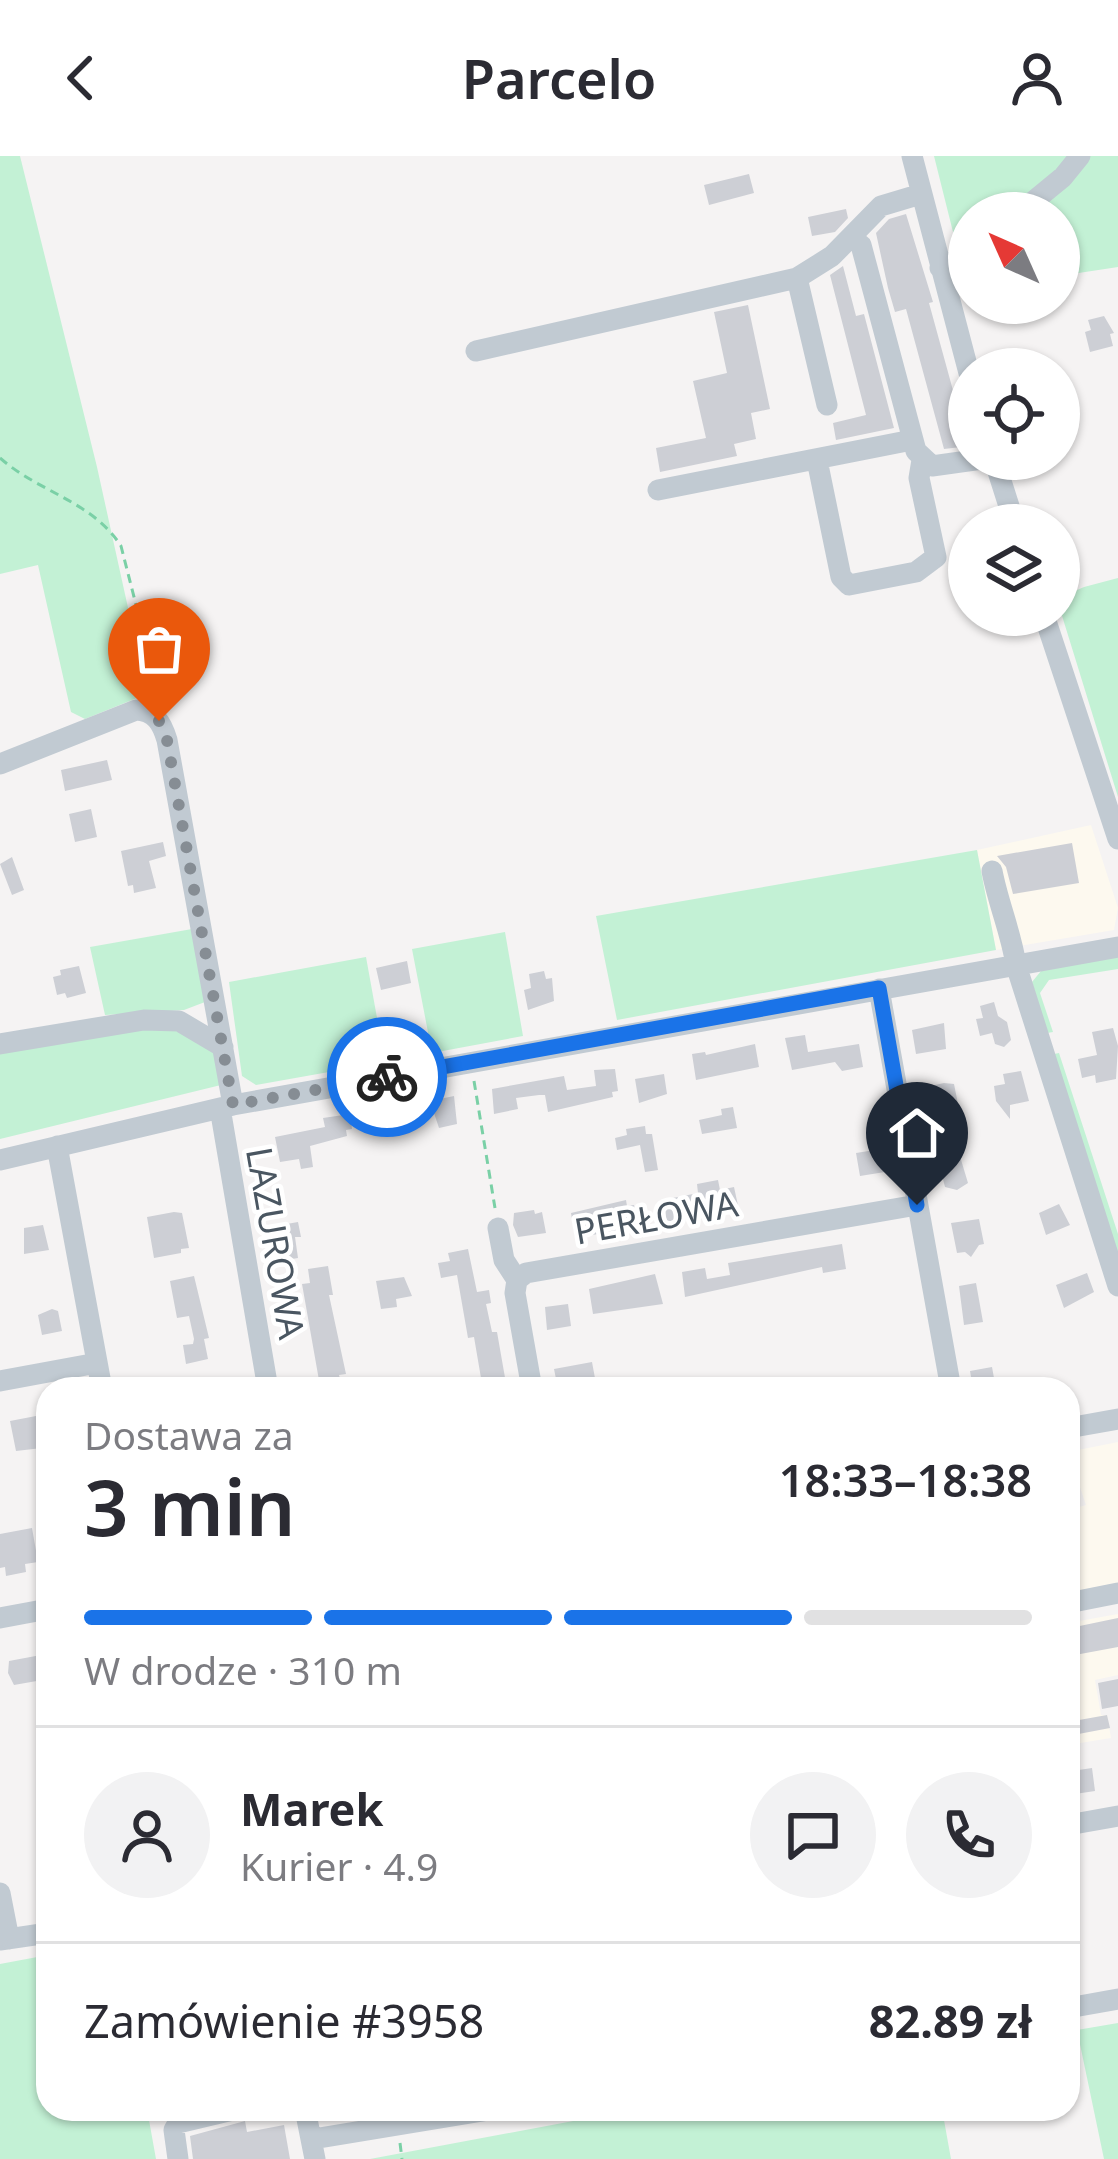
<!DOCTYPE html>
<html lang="pl">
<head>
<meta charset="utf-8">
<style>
  :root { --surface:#fff; --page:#f2f2f3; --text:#2b2b33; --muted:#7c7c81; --line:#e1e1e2; --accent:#1a73e8 }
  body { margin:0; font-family:"Noto Sans",sans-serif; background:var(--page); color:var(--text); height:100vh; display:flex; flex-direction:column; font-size:45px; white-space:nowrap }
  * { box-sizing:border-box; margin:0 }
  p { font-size:39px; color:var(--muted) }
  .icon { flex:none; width:66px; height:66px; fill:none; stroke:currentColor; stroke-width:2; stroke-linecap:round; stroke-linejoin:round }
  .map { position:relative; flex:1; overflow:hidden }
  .panel { position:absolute; left:36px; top:1221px; width:1044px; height:744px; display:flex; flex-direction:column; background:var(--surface); border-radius:36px; box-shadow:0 3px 9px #0004 }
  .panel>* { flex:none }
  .needle { width:78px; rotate:315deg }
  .tools { position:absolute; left:948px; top:36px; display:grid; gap:24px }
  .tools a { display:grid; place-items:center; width:132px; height:132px; border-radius:50%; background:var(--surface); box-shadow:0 3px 9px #0004; font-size:60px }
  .pin { position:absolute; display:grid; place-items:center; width:102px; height:102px; color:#fff; margin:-123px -51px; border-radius:50% 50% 50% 0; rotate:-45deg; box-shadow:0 0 12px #0007 }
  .pin .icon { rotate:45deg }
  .courier { position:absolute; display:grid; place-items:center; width:120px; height:120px; margin:-60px; border:9px solid #1a73e8; border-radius:50%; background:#fff; color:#222; box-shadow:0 3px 15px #0007 }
  .overview em { font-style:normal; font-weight:600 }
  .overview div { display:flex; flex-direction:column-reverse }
  .overview { display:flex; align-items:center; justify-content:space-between; height:204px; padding:0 48px }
  h1 { font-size:78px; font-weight:600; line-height:90px }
  .bar { display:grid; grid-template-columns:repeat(4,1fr); gap:18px 12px; align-content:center; height:144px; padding:0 48px }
  .bar i { height:15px; border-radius:9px; background:var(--line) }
  .bar .current { background:var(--accent) }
  .bar p { grid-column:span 4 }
  .line { display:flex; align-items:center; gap:30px; padding:0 48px; border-top:3px solid var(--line) }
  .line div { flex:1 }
  .round { display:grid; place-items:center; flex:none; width:126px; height:126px; border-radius:63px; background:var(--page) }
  header { display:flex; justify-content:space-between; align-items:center; height:156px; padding:0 48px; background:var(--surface); font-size:54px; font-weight:600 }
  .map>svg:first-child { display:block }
  .commercial { fill:#fdf9ef }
  .green { fill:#c3f1d5 }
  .building { fill:#cdcfd5 }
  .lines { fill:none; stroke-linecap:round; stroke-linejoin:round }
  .path { stroke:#7ad0a6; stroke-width:3; stroke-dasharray:9 6; stroke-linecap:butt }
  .minor { stroke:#c1cad2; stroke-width:21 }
  .done { stroke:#868d94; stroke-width:12; stroke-dasharray:0 21.6 }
  .route { stroke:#1a73e8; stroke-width:15 }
  .labels { text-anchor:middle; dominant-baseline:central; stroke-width:9; stroke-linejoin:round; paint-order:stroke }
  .street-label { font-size:36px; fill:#4a5661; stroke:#fff }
</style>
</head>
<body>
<header><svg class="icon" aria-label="back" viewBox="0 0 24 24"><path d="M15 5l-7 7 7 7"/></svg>Parcelo<svg class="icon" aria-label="person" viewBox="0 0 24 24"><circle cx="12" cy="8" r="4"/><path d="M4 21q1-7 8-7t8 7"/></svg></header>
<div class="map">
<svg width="1118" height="2003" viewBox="0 0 1118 2003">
  <rect width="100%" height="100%" fill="#f5f3f3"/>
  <path class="commercial" d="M1091,669L1118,752L1114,774L996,794L977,694Z
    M1118,1286V1428L1068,1437V1354L1086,1349L1068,1296Z
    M1118,1458V1519L1095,1524L1101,1559H1107L1111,1582L1068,1589V1467Z"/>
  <path class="green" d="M0,0H20L97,311L147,538L85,563L71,556L38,409L0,418Z
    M934,0H1118V111L1059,120V57H969L967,132Z
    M1118,422V641L1059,450V442L1084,431Z
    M977,694L996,794L617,864L596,760Z
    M192,773L205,846L184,854L105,859L90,791Z
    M505,776L523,880L432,897L412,793Z
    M1118,800V813L1049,824L1040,837L1053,876L1047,877L1032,826L1041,815Z
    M366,801L385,906L256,929L242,920L229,826Z
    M163,869L214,892L221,929L0,983V894Z
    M1059,897L1118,1078V1100L1054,898Z
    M48,1799V1953H147L156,2003H0V1808Z
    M1118,1867V2003H1104L1077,1874Z
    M637,1953H942L951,2003H370Z"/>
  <path class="building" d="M749,18L754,37L709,49L704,29Z
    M846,53L848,62L835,76L812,80L808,61Z
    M906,58L933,146L929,147L968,289L961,291L944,293L906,153L895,156L888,132L876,77L889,63Z
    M843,110L856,160L864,158L894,272L836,284L833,267L866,259L830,119Z
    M748,149L770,253L751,257L756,283L734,288L737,300L660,316L656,292L706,282L693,225L727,217L714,156Z
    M1104,160L1114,177L1110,178L1113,190L1090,196L1085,176L1091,174L1088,164Z
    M107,604L112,624L65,635L61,614Z
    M91,653L97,681L75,686L69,658Z
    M163,686L166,700L149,705L156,732L134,737L133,729L128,730L121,695Z
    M1072,687L1079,727L1013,738L1006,711L997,700Z
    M12,701L24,734L12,739L0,708Z
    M407,805L411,827L381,834L376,812Z
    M79,810L86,837L67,842L65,837L57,839L53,821L61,819L60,814Z
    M544,815L546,823L552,822L554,845L528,854L524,834L531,832L529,818Z
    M994,846L998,860L1007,866L1011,884L1004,891L995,888L992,877L980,880L976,863L983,862L980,850Z
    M944,867L946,893L916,898L912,874Z
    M1113,872L1118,890L1116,923L1096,927L1095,919L1082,922L1078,903L1097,899L1092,876Z
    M805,879L808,896L859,888L863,911L842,915L835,906L792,914L785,882Z
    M755,888L759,911L696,924L692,898L705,896L706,899Z
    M615,913L618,935L612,936L613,941L548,956L545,939H539L516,942L518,953L494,958L492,933L564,920L567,934L596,930L594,914Z
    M1021,915L1029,945L1010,949V963L996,945L994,930L1005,928L1003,918Z
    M664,918L667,938L639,947L635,923Z
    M944,927L954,928L958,948L948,950L949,956L931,959L926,931Z
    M454,940L457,968L439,972L430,945Z
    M733,951L737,972L702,978L699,964L722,959L721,953Z
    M350,958L352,973L346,974L347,980L310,990L313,1011L301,1013L299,1003L280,1006L275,981L325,971L323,962Z
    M645,970L646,978H652L658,1014L645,1016L640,989L617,994L615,982L627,979L626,973Z
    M881,993L885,1016L860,1020L856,997Z
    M959,997L968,1027L957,1034L945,1031L937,1000Z
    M718,1024L720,1034L734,1031L739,1054L667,1067L663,1044L698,1037L697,1028Z
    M626,1044L627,1050L634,1049L639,1073L575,1081L571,1057Z
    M1059,1048L1070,1069L1046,1079L1039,1057Z
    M534,1054L535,1058L542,1056L546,1077L518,1081L513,1069L514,1057Z
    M174,1056L182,1057L189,1092L181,1093V1097L154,1102L147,1061Z
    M979,1063L984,1088L979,1089L971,1101L965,1096L957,1097L951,1067Z
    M298,1066L301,1081H295L298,1102L286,1104L281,1069Z
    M43,1069L49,1094L24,1098V1072Z
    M842,1088L846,1113L823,1117L822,1111L685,1141L682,1116L705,1112L707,1123L730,1119L728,1107Z
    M468,1093L477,1136L489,1134L491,1147L486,1148L492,1176H497L507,1233H458L457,1227L481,1222L474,1181L468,1182L457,1119L441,1122L438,1107L450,1105L448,1097Z
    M328,1110L333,1139H329L346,1218L339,1219L341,1226L320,1230L302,1128L310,1127L308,1113Z
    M1087,1117L1094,1136L1064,1152L1056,1129Z
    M655,1118L663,1148L593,1158L589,1133Z
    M194,1120L209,1182L204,1183L208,1203L186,1208L183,1189L193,1188L194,1183L189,1160L177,1162L170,1125Z
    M404,1121L412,1140L396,1143L397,1151L381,1153L376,1125Z
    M976,1127L983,1166L964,1169L959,1130Z
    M568,1148L571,1170L547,1174L545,1151Z
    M52,1153L58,1155L62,1175L42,1179L38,1159Z
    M592,1206L597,1233H558L554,1213Z
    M992,1211L996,1233H973L970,1215Z
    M36,1260L42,1292L16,1295L10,1265Z
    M32,1372L38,1406L25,1408L26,1416L6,1420L5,1411L0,1412V1378Z
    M1118,1462V1491L1075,1499L1070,1472Z
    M41,1499L43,1510L48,1509V1523L14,1529L8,1517L9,1505Z
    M1118,1523V1550L1102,1553L1098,1527Z
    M1107,1559L1110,1572L1068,1580V1566Z
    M1092,1612L1095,1635L1075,1638L1072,1615Z
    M245,1965L247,1976L284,1969L290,2003H193L190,1980Z"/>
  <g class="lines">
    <path class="path" d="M0,302C40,337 92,345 121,390L159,539
      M474,925L495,1052
      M400,1987L402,2003"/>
    <path class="minor" d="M912,0L969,217
      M1019,57L1063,21L1080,0
      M861,89L916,295L932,310L982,303
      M940,112L969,98
      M797,122L827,249
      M476,195L797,122L832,100L881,50L921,38
      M994,303L1015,369
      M817,304L841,421L849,429L916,416L936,401L919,322L922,304
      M658,334L912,284
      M1044,459L1118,683
      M0,608L136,554C155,555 162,567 167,584L233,949
      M992,715C998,747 1011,776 1016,809L1118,1130
      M879,833L951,1233
      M0,888L144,864L179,865L223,891
      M220,952L268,1233
      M57,990L102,1233
      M0,1004L233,949L1118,791
      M498,1072L504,1104L517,1124
      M0,1225L97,1207
      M532,1233L515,1137L517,1124L526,1117L917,1049
      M1068,1272L1118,1263
      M1068,1447L1118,1437
      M0,1462L48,1453
      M1068,1669L1118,1660
      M0,1737L9,1783
      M0,1784L48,1777
      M1068,1852L1118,1843
      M305,1953L315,2003
      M313,1983L495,1953
      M178,2003L174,1974L178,1967L237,1953"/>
  </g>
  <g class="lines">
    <path class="done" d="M159,565L167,584L233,949L387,921"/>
    <path class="route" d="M387,921L879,832L917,1049"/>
  </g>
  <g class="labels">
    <g class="street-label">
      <text transform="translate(656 1061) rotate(-10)">PERŁOWA</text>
      <text transform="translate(276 1087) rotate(80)">LAZUROWA</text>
    </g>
  </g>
</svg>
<div class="tools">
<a><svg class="needle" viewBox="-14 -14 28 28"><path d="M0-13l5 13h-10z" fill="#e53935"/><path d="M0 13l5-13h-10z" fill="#7c7c81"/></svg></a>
<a><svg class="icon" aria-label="locate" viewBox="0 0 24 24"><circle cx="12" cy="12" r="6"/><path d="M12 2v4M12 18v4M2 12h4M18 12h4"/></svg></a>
<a><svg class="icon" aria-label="layers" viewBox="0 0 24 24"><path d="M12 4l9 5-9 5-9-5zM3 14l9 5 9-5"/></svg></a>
</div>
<div class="pin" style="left:159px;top:565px;background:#ea580c"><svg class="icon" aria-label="bag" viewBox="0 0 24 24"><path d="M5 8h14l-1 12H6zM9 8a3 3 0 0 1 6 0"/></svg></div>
<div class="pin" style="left:917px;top:1049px;background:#1f2937"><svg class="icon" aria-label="home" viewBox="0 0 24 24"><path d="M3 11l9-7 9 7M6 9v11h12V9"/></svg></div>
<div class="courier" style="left:387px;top:921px"><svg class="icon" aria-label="bike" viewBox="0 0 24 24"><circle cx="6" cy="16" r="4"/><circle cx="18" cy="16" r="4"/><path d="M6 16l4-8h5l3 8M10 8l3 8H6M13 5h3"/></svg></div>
<section class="panel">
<div class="overview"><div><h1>3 min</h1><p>Dostawa za</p></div><em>18:33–18:38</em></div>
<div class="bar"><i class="current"></i><i class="current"></i><i class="current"></i><i></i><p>W drodze · 310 m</p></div>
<div class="line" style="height:216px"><a class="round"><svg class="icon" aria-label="person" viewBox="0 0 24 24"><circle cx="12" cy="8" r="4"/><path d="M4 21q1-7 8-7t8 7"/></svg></a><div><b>Marek</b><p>Kurier · 4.9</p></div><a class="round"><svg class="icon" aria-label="chat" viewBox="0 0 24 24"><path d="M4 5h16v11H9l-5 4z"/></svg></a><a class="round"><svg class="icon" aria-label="phone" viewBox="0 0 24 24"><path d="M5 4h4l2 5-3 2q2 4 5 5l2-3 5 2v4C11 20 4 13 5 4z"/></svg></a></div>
<div class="line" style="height:156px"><div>Zamówienie #3958</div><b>82.89 zł</b></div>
</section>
</div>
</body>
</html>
